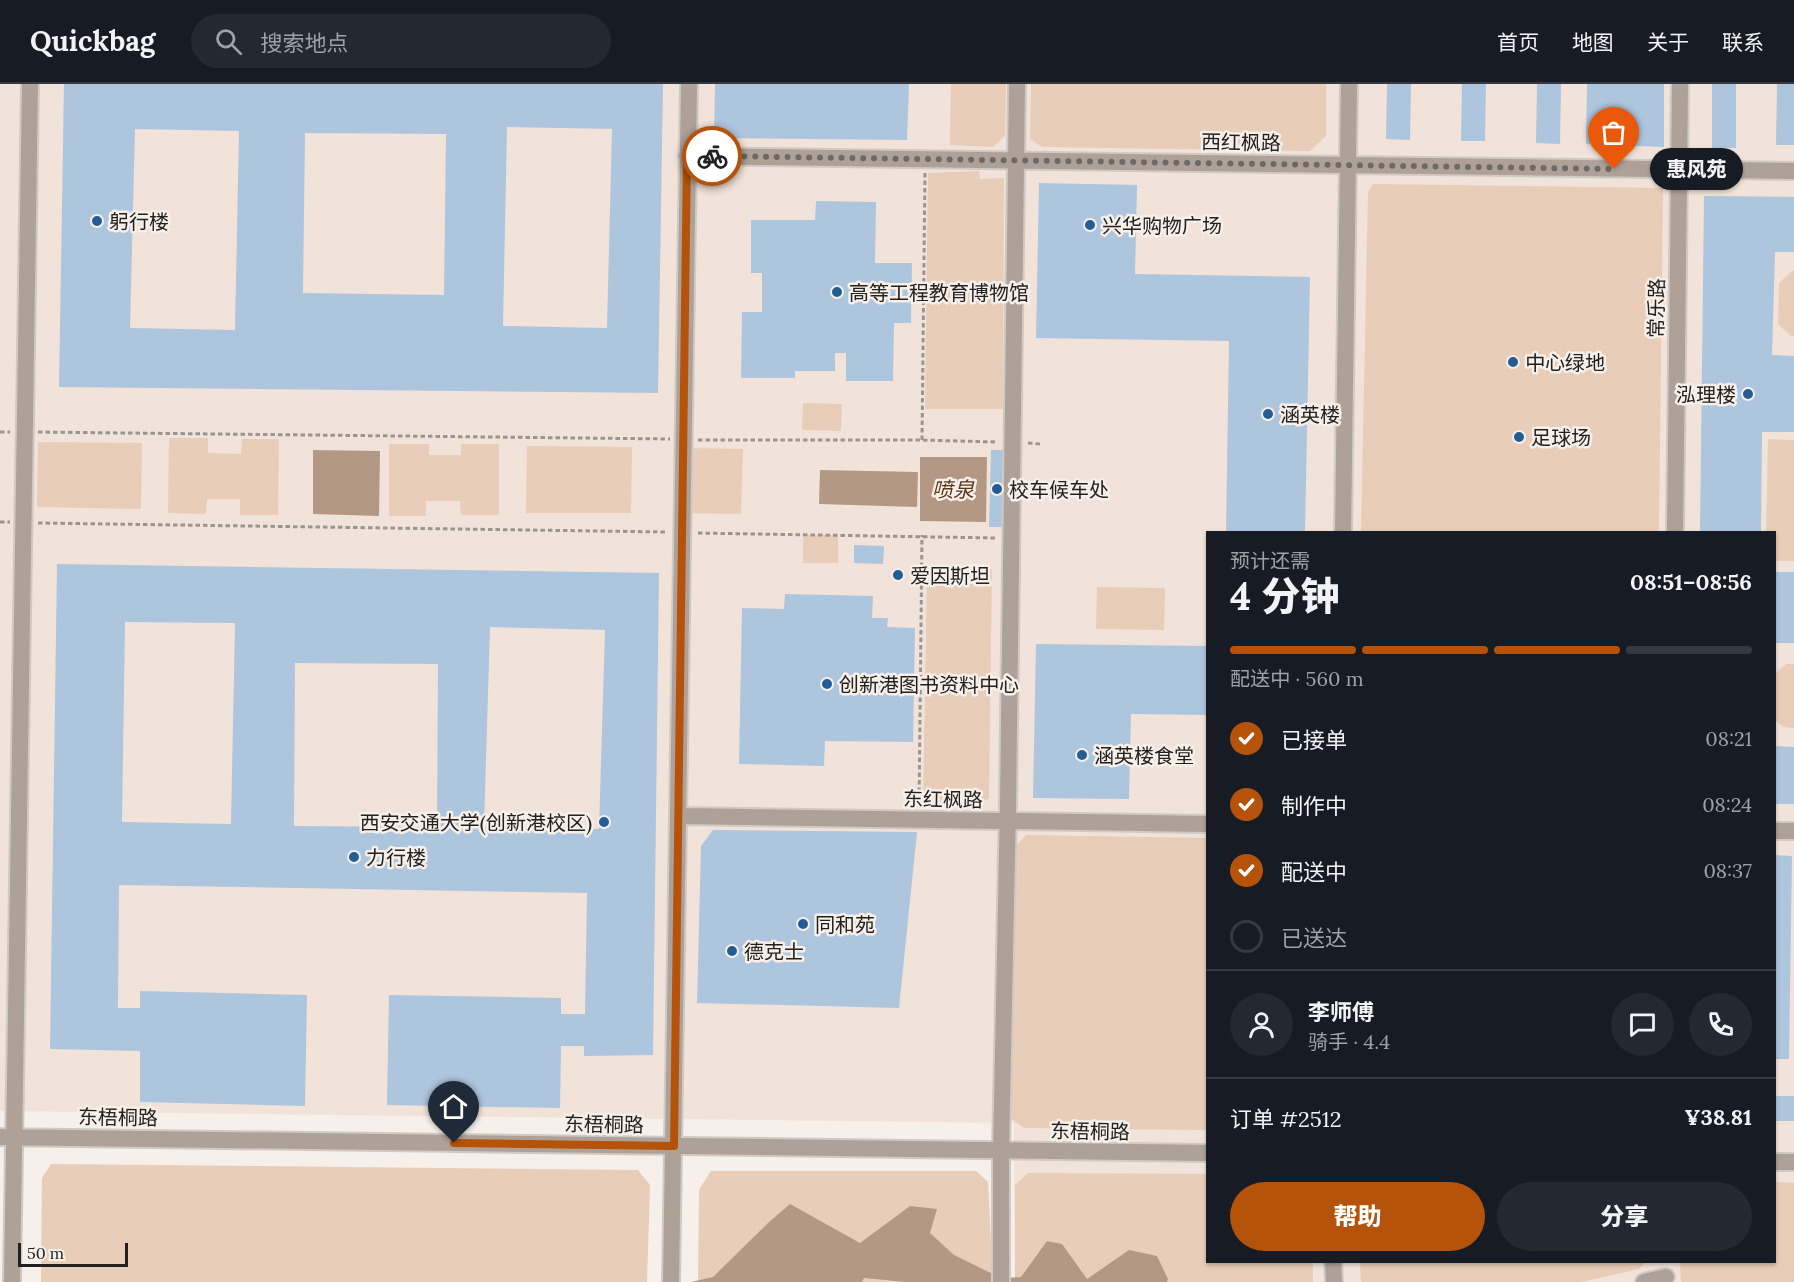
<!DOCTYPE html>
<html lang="zh">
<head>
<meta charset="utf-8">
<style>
  :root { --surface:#171b24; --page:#242831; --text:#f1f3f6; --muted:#9ea1a6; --line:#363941; --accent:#b45309 }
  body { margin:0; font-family:Lora,"Noto Sans SC",serif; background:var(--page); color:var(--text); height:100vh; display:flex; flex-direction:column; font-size:22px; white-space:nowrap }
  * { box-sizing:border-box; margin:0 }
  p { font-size:20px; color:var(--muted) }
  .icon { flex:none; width:33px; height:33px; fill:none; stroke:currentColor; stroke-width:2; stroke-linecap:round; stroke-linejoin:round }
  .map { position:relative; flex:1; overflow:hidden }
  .panel { position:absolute; left:1206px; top:447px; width:570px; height:732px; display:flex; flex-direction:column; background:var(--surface); border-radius:0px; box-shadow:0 2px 4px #0004 }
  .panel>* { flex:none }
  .scale { position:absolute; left:18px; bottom:15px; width:110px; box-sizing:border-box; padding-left:6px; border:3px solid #23211f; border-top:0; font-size:16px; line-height:21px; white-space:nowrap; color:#23211f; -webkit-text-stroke:4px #f6efea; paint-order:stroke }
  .pin { position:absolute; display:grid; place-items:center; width:51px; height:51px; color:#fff; margin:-62px -26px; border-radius:50% 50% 50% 0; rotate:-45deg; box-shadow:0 0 6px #0007 }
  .pin .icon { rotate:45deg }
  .courier { position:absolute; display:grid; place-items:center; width:60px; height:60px; margin:-30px; border:4px solid #b45309; border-radius:50%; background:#fff; color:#222; box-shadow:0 2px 8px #0007 }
  .bubble { position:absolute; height:42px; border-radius:21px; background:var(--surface); box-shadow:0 2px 4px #0004; font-size:20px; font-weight:800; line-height:42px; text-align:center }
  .headline em { font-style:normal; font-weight:800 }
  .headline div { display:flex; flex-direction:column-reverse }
  .headline { display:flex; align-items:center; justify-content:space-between; height:102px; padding:0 24px }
  h1 { font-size:39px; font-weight:800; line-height:45px }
  .bar { display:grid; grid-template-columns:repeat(4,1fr); gap:9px 6px; align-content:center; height:72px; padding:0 24px }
  .bar i { height:8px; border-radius:4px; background:var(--line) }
  .bar .on { background:var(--accent) }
  .bar p { grid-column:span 4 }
  .line { display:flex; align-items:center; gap:15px; padding:0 24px; border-top:2px solid var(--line) }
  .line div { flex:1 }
  .round { display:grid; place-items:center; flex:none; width:63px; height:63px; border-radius:32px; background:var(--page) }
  ol { padding:0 24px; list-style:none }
  li { display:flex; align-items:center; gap:18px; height:66px }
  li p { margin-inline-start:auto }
  li .icon { padding:6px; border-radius:50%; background:var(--accent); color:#fff; stroke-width:4 }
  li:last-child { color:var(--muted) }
  li i { width:33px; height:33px; border:3px solid var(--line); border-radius:50% }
  .cta { display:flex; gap:12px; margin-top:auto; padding:12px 24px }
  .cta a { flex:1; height:69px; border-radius:36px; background:var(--accent); color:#fff; font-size:24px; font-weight:800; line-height:69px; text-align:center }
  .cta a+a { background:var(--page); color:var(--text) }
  header { display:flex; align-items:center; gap:36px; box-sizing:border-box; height:84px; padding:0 30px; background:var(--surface); border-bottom:2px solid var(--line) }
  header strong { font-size:28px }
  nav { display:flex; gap:33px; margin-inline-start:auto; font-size:21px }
  .search { width:420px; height:54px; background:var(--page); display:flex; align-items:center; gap:15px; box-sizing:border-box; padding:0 21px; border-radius:33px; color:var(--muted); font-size:22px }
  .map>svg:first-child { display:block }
  .built { fill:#f1e3d9; fill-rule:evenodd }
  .green { fill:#e8cdb8 }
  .water { fill:#b39985 }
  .building { fill:#aec5de; fill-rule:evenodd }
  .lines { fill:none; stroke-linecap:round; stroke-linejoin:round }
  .tertiary-casing { stroke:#d0cac5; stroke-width:20 }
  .path { stroke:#9a9591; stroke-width:3; stroke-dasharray:4.5 3; stroke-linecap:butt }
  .tertiary { stroke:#aea198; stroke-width:16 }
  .done { stroke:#6d6966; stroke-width:6; stroke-dasharray:0 10.8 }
  .route { stroke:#b45309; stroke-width:8 }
  .poi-dot { fill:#245c94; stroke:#f6efea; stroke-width:2 }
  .labels { text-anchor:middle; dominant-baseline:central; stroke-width:5; stroke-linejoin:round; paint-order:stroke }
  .street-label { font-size:20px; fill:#23211f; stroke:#f6efea }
  .poi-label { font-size:20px; fill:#23211f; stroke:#f6efea; text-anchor:start }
  .water-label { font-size:21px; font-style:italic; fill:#5d3614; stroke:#f6efea }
</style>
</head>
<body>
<header>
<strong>Quickbag</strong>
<div class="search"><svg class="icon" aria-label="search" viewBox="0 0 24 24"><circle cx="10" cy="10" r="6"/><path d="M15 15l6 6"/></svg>搜索地点</div>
<nav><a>首页</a><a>地图</a><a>关于</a><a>联系</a></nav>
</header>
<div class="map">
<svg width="1794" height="1198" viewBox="0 0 1794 1198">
  <rect width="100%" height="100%" fill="#f6efea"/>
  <path class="built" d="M0,0H1794V1198H1015L1014,1039L0,1027ZM1208,448H1774V1178H1208Z"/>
  <path class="green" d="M951,0H1006L1005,52L993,63L950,61Z
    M1031,0H1326V52L1310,67L1042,63L1030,55Z
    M979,87L980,95L1004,94L1003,325H925L928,89Z
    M1373,100L1663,104L1659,448H1361L1368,108Z
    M1792,187H1794V252H1791L1778,240L1779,199Z
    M803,319L842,320L841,347L802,346Z
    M169,354H208V369L241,370L242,355H279L278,431H240V415H207L206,430L168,429Z
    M1768,355L1794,356V477H1775L1774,448H1766Z
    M38,358L142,359L141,425L37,423Z
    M389,360H429V371H461V360H499V431H461L460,417H426V432H389Z
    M527,362L632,363L631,429H526Z
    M687,364L743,365L741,430L685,429Z
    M803,451H838V479H803Z
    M992,485L989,714L976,725L923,723L927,486Z
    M1097,503L1165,504L1164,546L1096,545Z
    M1786,580H1794V644L1783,643L1775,636V590Z
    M1026,751L1207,754V1046L1024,1044L1010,1034L1016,762Z
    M51,1080L638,1086L650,1101L647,1198H41L42,1094Z
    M711,1087H976L988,1098L993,1198H698L699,1106Z
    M1028,1089L1207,1090L1208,1178H1313V1198H1015V1101Z
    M1775,1098L1794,1099V1198H1681L1680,1178H1774Z
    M1360,1178H1646L1639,1185L1581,1198H1361Z"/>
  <path class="water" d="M313,366L380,367L379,432L313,430Z
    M920,373H987L986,438L920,437Z
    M820,386L918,388L917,423L819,420Z
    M790,1120L860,1159L910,1122L937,1125L930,1149L954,1171L1001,1194L1021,1193L1047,1157L1062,1160L1087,1195L1129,1166L1157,1172L1168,1195L1167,1198H906L864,1194L862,1198H691L713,1193L768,1139Z"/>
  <path class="building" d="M64,0H663L658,309L59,303ZM507,43L612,45L607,244L503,242ZM135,45L239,47L235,246L130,244ZM305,49L446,50L444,211L303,209Z
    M715,0H909L907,56L714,54Z
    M1387,0H1411L1410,56L1386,55Z
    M1462,0H1486L1485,57H1461Z
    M1537,0H1561L1560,60L1536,59Z
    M1587,0H1664V63L1586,60Z
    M1712,0H1736V64H1712Z
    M1777,0H1794V61H1776Z
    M1039,99L1137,101L1135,190L1310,193L1305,448H1226L1229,257L1036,254Z
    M1704,112L1794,113V168H1775L1772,271L1794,272V348H1762L1761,448H1700Z
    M816,117L876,118L875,179H912L911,239H894L893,297H846V269H835V287H795V294H741L742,228H762V189H751V136H815Z
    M991,366H1004V443H989Z
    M854,461L884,462L883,480L854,479Z
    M57,480L659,489L653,971L584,972V962H561L560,1024L387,1021L389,911L561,914V930H585L587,809L119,801L118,924H140V907L307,911L305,1022L140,1018V967L50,965ZM125,538L235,539L231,740L122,738ZM490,543L605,546L599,745L484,743ZM295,579L438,580L437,743L294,742Z
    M1774,488H1794V559H1774Z
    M785,510L873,512L872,534H888L887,543L915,544L913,658L825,657L824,682L739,680L742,524L784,525Z
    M1036,560L1208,562V631L1131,630L1129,715L1033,714Z
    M1774,662L1794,663V720H1774Z
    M713,746L917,748L899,924L697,919L701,762Z
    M1774,771L1792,772L1789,975H1774Z
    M1774,1012H1794V1037H1774Z"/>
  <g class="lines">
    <defs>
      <path id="tertiary" d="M687,72L1794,87
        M1343,448L1349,0
        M1675,448L1680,0
        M678,732L1208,740
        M1774,747H1794
        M0,1053L1208,1069
        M1774,1078H1794
        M1333,1178L1334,1198
        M12,1198L30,0
        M671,1198L689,0
        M1001,1198V1067L1008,722L1017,0
        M1644,1198L1666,1193"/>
    </defs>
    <use href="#tertiary" class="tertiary-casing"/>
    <path class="path" d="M0,348H10
      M38,348L670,355
      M698,356H922L997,358
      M922,356L925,88
      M1028,359L1040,360
      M0,438H10
      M38,439L667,448
      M698,449L997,454
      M919,723L922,451"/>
    <use href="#tertiary" class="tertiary"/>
  </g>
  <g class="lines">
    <path class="done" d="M712,72L1614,85"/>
    <path class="route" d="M454,1059L674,1062L687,72H712"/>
  </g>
  <g class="poi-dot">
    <circle cx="97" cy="137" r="6"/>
    <circle cx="1090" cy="141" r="6"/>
    <circle cx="837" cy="208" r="6"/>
    <circle cx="1513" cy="278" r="6"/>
    <circle cx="1748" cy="310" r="6"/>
    <circle cx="1268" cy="330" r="6"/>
    <circle cx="1519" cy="353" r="6"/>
    <circle cx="997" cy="405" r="6"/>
    <circle cx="898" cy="491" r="6"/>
    <circle cx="827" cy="600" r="6"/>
    <circle cx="1082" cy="671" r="6"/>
    <circle cx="604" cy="738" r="6"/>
    <circle cx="354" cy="773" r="6"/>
    <circle cx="803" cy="840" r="6"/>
    <circle cx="732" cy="867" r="6"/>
  </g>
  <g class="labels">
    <g class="street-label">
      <text transform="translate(1241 58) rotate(1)">西红枫路</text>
      <text transform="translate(1656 224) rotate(-89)">常乐路</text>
      <text transform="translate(943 715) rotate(1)">东红枫路</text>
      <text transform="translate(118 1033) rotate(1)">东梧桐路</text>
      <text transform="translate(604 1040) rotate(1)">东梧桐路</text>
      <text transform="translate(1090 1047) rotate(1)">东梧桐路</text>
    </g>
    <g class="poi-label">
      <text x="109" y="137">躬行楼</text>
      <text x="1102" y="141">兴华购物广场</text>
      <text x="849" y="208">高等工程教育博物馆</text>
      <text x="1525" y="278">中心绿地</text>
      <text x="1736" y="310" text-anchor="end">泓理楼</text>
      <text x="1280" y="330">涵英楼</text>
      <text x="1531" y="353">足球场</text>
      <text x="1009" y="405">校车候车处</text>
      <text x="910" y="491">爱因斯坦</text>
      <text x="839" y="600">创新港图书资料中心</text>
      <text x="1094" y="671">涵英楼食堂</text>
      <text x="592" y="738" text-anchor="end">西安交通大学(创新港校区)</text>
      <text x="366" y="773">力行楼</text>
      <text x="815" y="840">同和苑</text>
      <text x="744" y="867">德克士</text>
    </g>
    <g class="water-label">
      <text x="953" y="405">喷泉</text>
    </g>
  </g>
</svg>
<div class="scale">50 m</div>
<div class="pin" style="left:1614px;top:85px;background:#ea580c"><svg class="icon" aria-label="bag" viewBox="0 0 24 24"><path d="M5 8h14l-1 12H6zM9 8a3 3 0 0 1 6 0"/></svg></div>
<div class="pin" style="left:454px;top:1059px;background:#1f2937"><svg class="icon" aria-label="home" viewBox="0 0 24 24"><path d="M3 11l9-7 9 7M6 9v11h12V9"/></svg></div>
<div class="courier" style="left:712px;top:72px"><svg class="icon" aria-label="bike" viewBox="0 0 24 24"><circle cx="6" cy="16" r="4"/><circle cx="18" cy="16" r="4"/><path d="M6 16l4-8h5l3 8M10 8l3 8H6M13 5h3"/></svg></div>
<div class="bubble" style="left:1650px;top:64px;width:93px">惠风苑</div>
<section class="panel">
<div class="headline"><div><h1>4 分钟</h1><p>预计还需</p></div><em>08:51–08:56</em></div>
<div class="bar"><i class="on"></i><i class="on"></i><i class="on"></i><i></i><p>配送中 · 560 m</p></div>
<ol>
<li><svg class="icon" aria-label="check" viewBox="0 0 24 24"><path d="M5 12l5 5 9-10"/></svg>已接单<p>08:21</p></li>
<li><svg class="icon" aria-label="check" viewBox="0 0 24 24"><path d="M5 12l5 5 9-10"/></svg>制作中<p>08:24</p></li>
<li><svg class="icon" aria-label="check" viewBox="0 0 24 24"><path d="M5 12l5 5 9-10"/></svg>配送中<p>08:37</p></li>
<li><i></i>已送达</li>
</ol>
<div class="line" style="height:108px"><a class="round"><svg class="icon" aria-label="person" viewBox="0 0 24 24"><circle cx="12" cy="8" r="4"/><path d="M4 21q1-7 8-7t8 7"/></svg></a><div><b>李师傅</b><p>骑手 · 4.4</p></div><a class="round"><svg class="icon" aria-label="chat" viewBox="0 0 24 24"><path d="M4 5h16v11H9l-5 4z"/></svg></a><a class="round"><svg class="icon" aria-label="phone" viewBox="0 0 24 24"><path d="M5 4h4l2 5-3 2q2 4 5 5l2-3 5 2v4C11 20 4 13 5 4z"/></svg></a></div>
<div class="line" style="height:78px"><div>订单 #2512</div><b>¥38.81</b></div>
<div class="cta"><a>帮助</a><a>分享</a></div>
</section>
</div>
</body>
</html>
